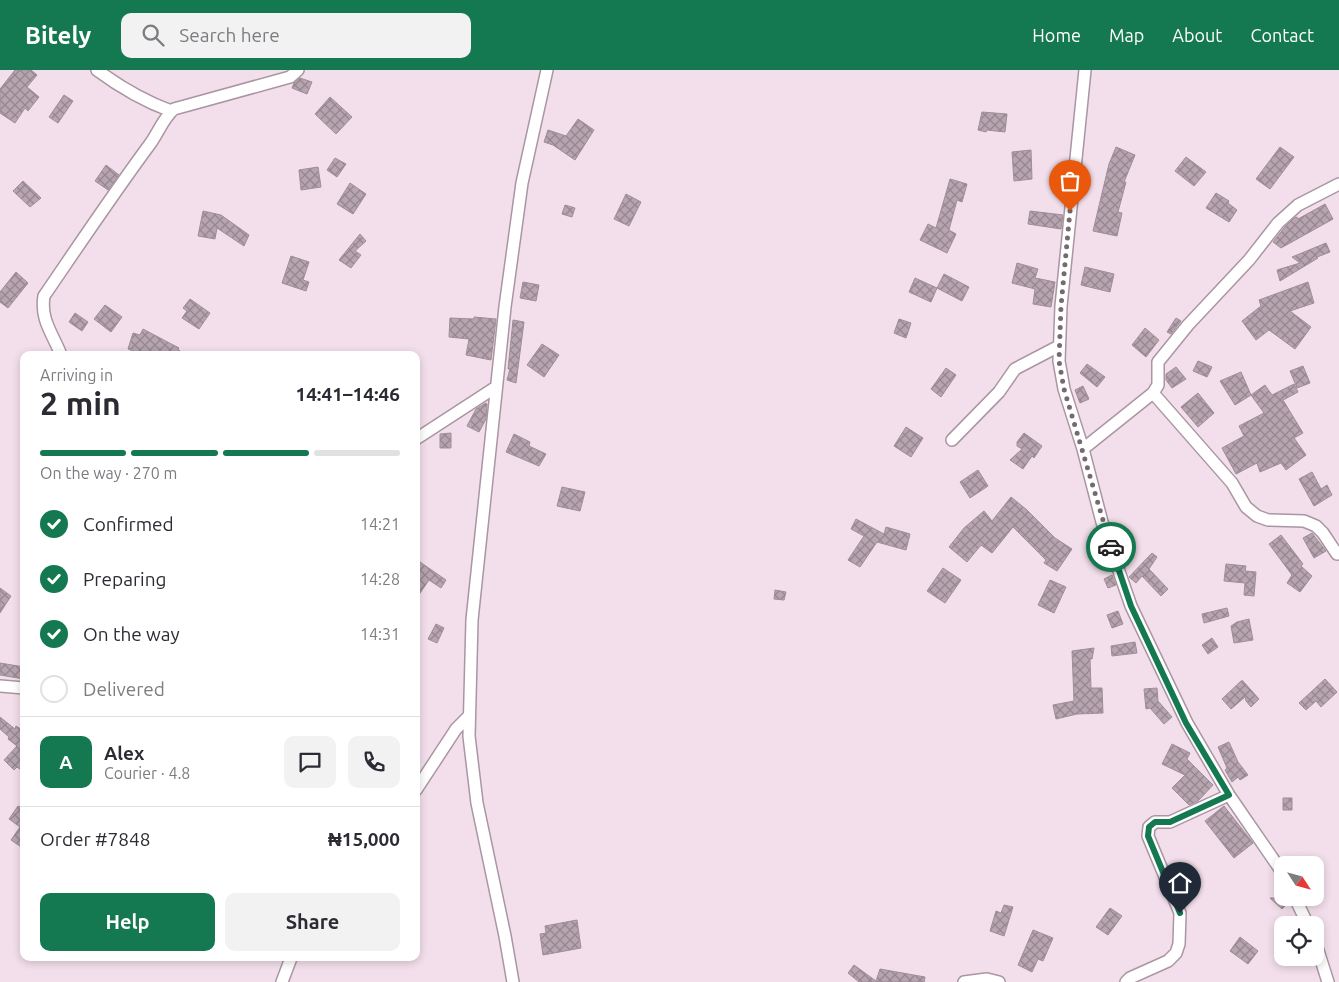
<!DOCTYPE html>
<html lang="en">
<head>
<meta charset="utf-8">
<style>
  :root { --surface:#fff; --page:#f2f2f3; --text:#2b2b33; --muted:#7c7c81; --line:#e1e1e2; --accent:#147851 }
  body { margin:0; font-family:Ubuntu,sans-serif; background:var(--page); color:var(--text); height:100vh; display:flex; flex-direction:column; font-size:19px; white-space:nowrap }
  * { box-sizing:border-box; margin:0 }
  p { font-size:16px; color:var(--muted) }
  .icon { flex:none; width:28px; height:28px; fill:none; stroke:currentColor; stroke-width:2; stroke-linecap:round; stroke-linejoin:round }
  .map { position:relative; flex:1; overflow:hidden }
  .sheet { position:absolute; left:20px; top:281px; width:400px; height:610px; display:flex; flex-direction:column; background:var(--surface); border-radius:10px; box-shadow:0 2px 8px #0003 }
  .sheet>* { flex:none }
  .needle { width:32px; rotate:126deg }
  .controls { position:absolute; left:1274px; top:786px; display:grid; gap:10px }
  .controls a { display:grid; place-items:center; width:50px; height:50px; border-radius:10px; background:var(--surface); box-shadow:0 2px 8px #0003; font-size:25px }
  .pin { position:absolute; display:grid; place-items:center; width:42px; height:42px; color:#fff; margin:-51px -21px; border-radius:50% 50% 50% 0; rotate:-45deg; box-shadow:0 0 5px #0007 }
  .pin .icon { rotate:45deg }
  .courier { position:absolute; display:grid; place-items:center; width:50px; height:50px; margin:-25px; border:4px solid #147851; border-radius:50%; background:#fff; color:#222; box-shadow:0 1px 6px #0007 }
  .overview em { font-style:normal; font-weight:700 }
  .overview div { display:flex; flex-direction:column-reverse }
  .overview { display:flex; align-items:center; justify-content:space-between; height:85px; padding:0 20px }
  h1 { font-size:32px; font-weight:700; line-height:38px }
  .bar { display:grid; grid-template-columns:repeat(4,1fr); gap:8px 5px; align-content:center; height:60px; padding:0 20px }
  .bar i { height:6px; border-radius:4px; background:var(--line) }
  .bar .on { background:var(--accent) }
  .bar p { grid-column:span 4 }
  .line { display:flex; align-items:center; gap:12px; padding:0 20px; border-top:1px solid var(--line) }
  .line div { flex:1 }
  .round { display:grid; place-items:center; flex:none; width:52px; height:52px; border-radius:10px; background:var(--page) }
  ol { padding:0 20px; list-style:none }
  li { display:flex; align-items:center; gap:15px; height:55px }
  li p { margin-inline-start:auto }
  li .icon { padding:5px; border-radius:50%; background:var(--accent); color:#fff; stroke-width:4 }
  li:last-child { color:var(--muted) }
  li i { width:28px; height:28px; border:2px solid var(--line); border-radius:50% }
  .action { display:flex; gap:10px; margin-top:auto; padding:10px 20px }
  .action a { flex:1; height:58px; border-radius:10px; background:var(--accent); color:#fff; font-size:20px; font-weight:700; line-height:58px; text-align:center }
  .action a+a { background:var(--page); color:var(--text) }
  header { display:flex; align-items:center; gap:30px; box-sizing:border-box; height:70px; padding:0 25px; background:var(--accent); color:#fff }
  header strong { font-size:24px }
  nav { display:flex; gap:28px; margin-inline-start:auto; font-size:18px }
  .search { width:350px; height:45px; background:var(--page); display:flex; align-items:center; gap:12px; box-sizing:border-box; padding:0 18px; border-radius:10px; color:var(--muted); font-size:19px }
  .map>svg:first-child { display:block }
  .building { fill:url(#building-cross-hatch); stroke:#9f8d98 }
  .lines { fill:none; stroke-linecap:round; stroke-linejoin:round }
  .minor-casing { stroke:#a996a1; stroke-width:14 }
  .minor { stroke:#fff; stroke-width:11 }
  .done { stroke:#766a71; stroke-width:5; stroke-dasharray:0 9 }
  .route { stroke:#147851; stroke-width:6 }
</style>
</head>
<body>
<header>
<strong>Bitely</strong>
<div class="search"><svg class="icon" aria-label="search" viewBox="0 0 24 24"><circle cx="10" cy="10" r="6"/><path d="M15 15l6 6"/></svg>Search here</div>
<nav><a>Home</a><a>Map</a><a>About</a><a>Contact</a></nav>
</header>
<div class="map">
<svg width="1339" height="912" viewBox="0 0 1339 912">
  <defs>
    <pattern id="building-cross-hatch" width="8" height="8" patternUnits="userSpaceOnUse" patternTransform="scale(1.25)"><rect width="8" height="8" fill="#b6a4af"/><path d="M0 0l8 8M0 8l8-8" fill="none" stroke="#95868f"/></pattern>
  </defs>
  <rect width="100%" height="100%" fill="#f3dfeb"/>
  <path class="building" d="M15,0H31L37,5L27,17L39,27L28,41L25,38L15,53L0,43V19Z
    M300,8L312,12L307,24L292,18L294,13Z
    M64,25L73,31L58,53L49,47Z
    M330,27L352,47L336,64L315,44Z
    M982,42L1007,44L1005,62L987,60L986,62L978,60Z
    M578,49L594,60L575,90L553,75L544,72L548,60L566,66Z
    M1116,77L1135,85L1124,112H1126L1118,142L1122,143L1117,166L1093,161L1109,94Z
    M1280,77L1294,87L1270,119L1256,109Z
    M1031,80L1032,109L1014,111L1012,82Z
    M1186,87L1206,102L1194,116L1175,101Z
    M335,88L346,94L337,107L327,100Z
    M106,95L119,105L108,120L95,111Z
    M318,97L321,117L301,120L299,100Z
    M950,109L967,114L962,132L957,130L949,160L956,164L947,183L920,170L928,154L936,158Z
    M23,111L41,128L30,137L13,121Z
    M350,113L366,124L353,144L337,134Z
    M1216,123L1229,131L1228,133L1237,140L1229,152L1206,138Z
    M626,124L641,132L629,156L614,149Z
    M1325,134L1333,149L1281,178L1273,172L1284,158L1294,148L1297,147L1298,149Z
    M565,135L575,138L572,147L562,144Z
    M203,141L221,145L249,165L244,176L217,158L215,169L198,166Z
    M1030,141L1063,145L1061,159L1028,154Z
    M360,164L366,171L355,181L361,185L351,198L339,190Z
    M1326,173L1330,182L1317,187L1318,188L1280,211L1277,200L1300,193L1292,187Z
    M291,186L309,192L303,210L309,212L306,221L282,213Z
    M1017,193L1038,199L1035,208L1055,212L1051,237L1033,234L1035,219L1012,213Z
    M1085,197L1114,204L1110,222L1081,215Z
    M16,202L28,213L8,238L0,232V222Z
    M944,204L969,217L962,231L937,218Z
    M915,208L937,218L931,232L909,222Z
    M523,212L539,215L536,231L520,228Z
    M1308,212L1314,233L1290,241L1311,257L1295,279L1269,260L1256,270L1242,251L1261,236L1259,230Z
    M190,229L210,243L199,259L182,248L187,241L183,238Z
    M105,235L122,247L111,262L94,249Z
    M75,243L88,252L82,261L69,252Z
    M474,247L496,249L491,290L466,285L469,269L449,267L450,248L474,249Z
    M1176,248L1181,251L1171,264L1167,262Z
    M899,249L911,253L906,268L894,263Z
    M513,250L524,252L516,313L507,310L510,299H508Z
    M1145,258L1159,270L1146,287L1132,275Z
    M143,259L179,278L178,279L184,285H144L128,279L133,263L140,265Z
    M542,274L559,285L544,307L527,295Z
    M1198,291L1212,297L1207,307L1193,301Z
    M1087,294L1105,307L1097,317L1080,303Z
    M1303,296L1310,313L1297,318L1290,301Z
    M1176,297L1186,309L1172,318L1166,310V304Z
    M946,298L956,305L941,327L931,319Z
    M1241,302L1251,325L1235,335L1220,311Z
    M1294,314L1298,322L1283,330L1303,363L1294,368L1306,385L1286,400L1281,393L1260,402L1257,393L1236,404L1222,378L1244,366L1239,356L1264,343L1251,325L1265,315L1272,325Z
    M1083,316L1089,329L1080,333L1075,320Z
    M1198,323L1214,343L1198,357L1181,337Z
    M486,333L487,334L486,349L479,362L467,356L476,339Z
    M906,357L923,368L911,387L894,376Z
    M451,363V378H440V364Z
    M1024,363L1042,376L1034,388L1032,386L1023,399L1010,390L1022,379L1017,376V372Z
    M514,364L530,372L529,376L546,384L539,396L506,382Z
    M978,400L988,416L970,428L960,412Z
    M1312,402L1321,419L1327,415L1332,425L1314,436L1299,409Z
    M562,417L585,422L580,441L557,436Z
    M1011,427L1027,440L1055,468L1072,479L1057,501L1044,493L1046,490L1013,457L992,483L981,475L967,492L949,477L964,458L984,441L992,451Z
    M856,449L884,464L886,457L910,464L906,480L877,472L860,497L848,490L864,466L851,459Z
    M1312,463L1326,481L1314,488L1303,468Z
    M1281,465L1303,494L1301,496L1312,506L1300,522L1287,513L1292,505L1269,474Z
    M1152,483L1157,487L1149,499L1168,519L1161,526L1142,506L1136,513L1129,507Z
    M420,492L446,510L441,518L429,510L416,529V497Z
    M1226,494L1246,496L1245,501L1256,502L1254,526L1244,525L1245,513L1224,511Z
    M943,498L961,510L945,533L927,521Z
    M1112,505L1116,515L1108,518L1104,509Z
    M1050,510L1066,517L1054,543L1038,535Z
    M0,518L11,526L0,543Z
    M775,520L786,522L784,530L774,529Z
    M1227,538L1229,546L1204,553L1202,544Z
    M1118,541L1123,554L1112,558L1107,545Z
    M1249,549L1253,570L1234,573L1231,556L1237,552Z
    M436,554L444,558L437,573L428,569Z
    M1212,568L1218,577L1208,584L1202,575Z
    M1135,572L1137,583L1112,586L1111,576Z
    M1094,578L1092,589H1090L1091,618H1102L1103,643L1077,644L1056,649L1053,635L1074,631L1072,581Z
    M0,593L24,597V609L0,605Z
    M1325,609L1337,622L1321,637L1316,631L1306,640L1299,633Z
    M1242,610L1259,629L1251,637L1246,631L1245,627L1231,639L1222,629L1241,611L1242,613Z
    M1157,618L1158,631L1172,647L1164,654L1150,638L1146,639L1144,619Z
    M0,647L15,659L16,656L24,661V702L17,697L14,700L4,690L17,676L8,669L9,667L0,659Z
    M1229,672L1238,692L1248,705L1240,710L1238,707L1232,712L1225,700L1227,698L1218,677Z
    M1172,674L1190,683L1187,689L1213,715L1198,731L1189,735L1172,718L1185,705L1162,694Z
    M1283,728H1292V740H1283Z
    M18,736L24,739V779L11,770L20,757L9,749Z
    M1224,736L1253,773L1234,788L1205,751Z
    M1270,828H1288L1289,832L1282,839Z
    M1004,835L1013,837L1004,866L990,861L996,841L1001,843Z
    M1110,838L1122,846L1108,865L1096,857Z
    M577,850L581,878L543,885L540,864L546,863L545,856Z
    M1033,860L1053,868L1043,891L1038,889L1032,902L1018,895Z
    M1240,867L1258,881L1248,894L1230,881Z
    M854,895L876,911L880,899L925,907L924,912H859L848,903Z"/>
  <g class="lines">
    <defs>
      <path id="minor" d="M97,0C120,17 144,31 171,41
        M1085,0L1061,236L1059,291L1064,319L1083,379L1102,452L1131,536L1187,653L1229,725L1282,802
        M61,285C53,264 40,250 44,226C79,175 113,124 150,74C158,63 164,47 174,39L290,7L298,0
        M1153,323L1232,413L1246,437L1257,446L1268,450L1304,451L1316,456L1323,463L1337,484
        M416,369L496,317
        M952,370L999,322L1015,299L1059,276
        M1083,379L1153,323L1158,315V292L1188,255L1249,190L1278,153L1298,135L1339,114
        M0,616L24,618
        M416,720L456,659L469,646
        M1295,828L1308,855
        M1315,871L1328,912
        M282,912L291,888
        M513,912L505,866L477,733L469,666L472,550L505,237L522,113L547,0
        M964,912L987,909L999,912
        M1126,912L1130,908L1168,891L1176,883L1179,874L1180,843L1148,766L1149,757L1155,752H1170L1229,725"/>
    </defs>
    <use href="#minor" class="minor-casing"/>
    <use href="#minor" class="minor"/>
  </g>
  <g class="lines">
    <path class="done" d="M1070,141L1061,236L1059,291L1064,319L1111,477"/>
    <path class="route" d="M1111,477L1131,536L1186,653L1229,725L1170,752H1155L1149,757L1148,766L1180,843"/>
  </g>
</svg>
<div class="controls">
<a><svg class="needle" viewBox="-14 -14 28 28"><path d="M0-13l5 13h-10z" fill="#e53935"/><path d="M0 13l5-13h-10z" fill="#7c7c81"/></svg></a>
<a><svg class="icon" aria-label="locate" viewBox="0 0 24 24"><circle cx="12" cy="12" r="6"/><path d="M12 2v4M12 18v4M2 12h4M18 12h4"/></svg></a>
</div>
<div class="pin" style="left:1070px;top:141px;background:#ea580c"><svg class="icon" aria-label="bag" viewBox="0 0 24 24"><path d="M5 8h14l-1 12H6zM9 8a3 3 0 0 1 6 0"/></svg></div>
<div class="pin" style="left:1180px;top:843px;background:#1f2937"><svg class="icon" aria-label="home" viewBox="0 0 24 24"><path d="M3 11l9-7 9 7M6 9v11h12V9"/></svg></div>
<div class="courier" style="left:1111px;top:477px"><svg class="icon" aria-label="car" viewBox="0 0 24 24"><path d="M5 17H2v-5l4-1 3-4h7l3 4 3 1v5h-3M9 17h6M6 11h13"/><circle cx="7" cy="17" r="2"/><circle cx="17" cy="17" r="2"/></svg></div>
<section class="sheet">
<div class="overview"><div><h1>2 min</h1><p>Arriving in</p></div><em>14:41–14:46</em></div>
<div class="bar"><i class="on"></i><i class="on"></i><i class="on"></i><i></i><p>On the way · 270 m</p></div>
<ol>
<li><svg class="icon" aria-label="check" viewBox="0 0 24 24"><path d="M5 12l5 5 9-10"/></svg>Confirmed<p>14:21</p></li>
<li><svg class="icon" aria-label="check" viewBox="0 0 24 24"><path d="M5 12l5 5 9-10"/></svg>Preparing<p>14:28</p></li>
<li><svg class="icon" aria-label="check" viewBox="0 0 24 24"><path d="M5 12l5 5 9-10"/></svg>On the way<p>14:31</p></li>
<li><i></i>Delivered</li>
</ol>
<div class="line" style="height:90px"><b class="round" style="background:var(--accent);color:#fff">A</b><div><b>Alex</b><p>Courier · 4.8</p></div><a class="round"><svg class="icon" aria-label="chat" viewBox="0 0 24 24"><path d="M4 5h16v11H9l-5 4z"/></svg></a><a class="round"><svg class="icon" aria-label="phone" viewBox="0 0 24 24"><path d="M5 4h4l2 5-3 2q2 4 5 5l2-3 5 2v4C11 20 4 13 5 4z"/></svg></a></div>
<div class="line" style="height:65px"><div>Order #7848</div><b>₦15,000</b></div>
<div class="action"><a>Help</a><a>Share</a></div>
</section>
</div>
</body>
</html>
